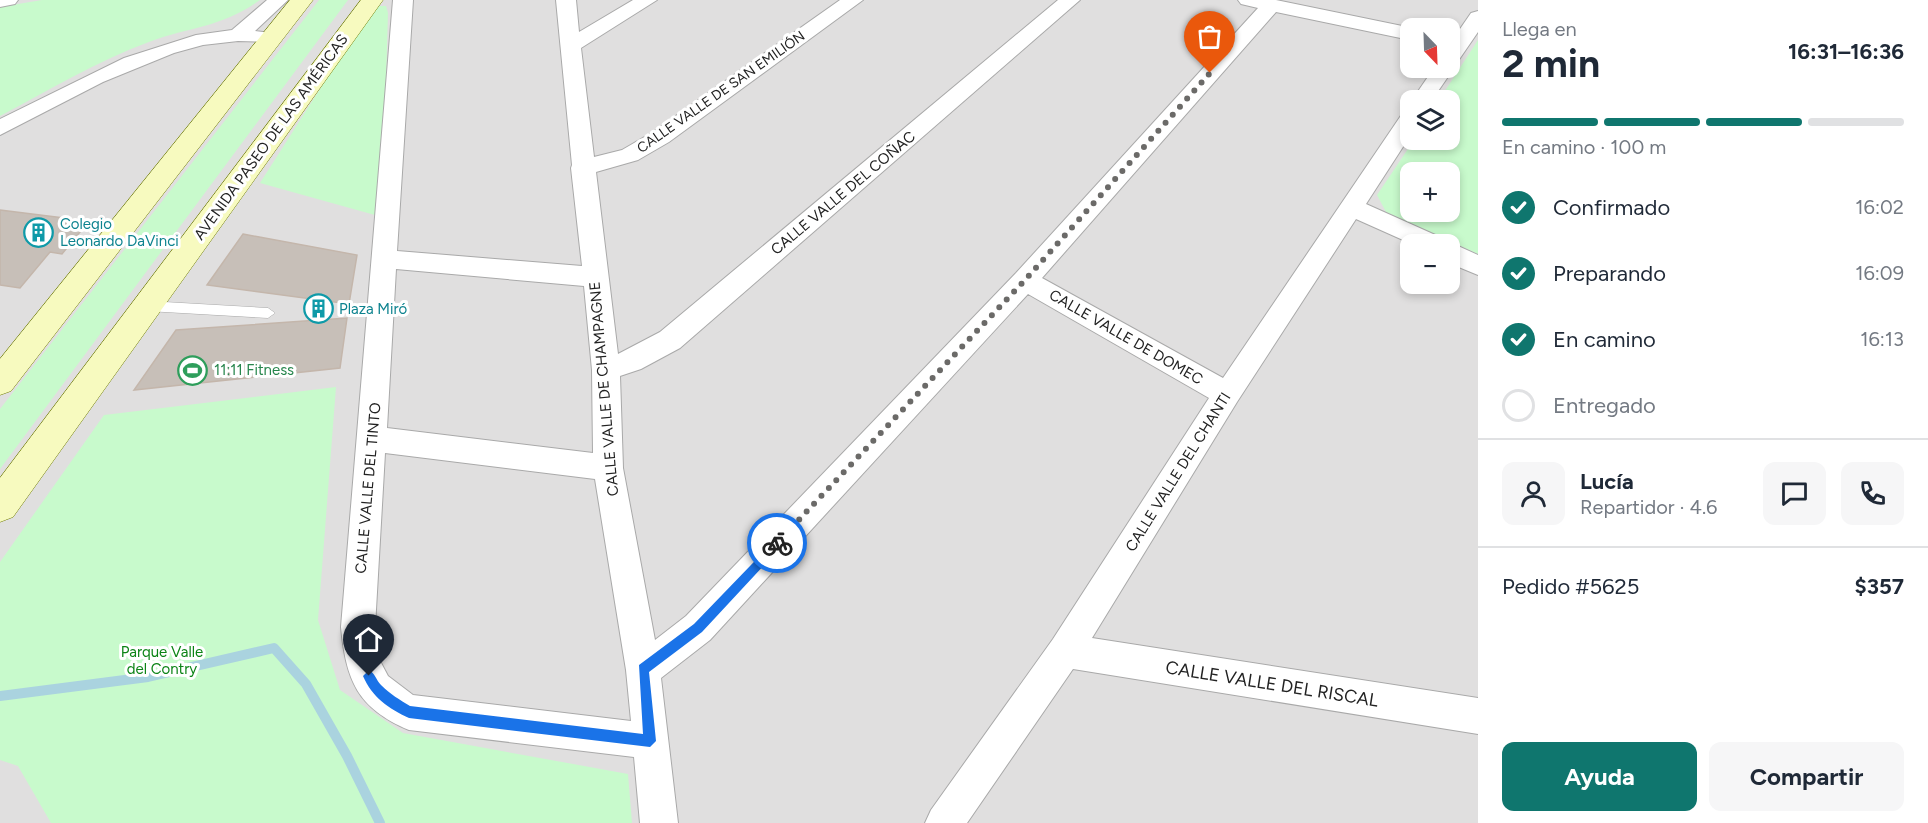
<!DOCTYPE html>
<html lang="es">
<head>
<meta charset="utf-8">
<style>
  :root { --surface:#fff; --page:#f6f6f7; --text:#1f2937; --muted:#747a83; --line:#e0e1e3; --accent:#0f766e }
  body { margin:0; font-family:Figtree,sans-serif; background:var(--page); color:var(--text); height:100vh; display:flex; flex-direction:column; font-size:22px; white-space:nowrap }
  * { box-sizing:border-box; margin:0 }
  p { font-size:20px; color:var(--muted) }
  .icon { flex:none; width:33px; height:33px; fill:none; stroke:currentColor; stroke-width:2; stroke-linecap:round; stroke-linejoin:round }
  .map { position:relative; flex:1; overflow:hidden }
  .sheet { display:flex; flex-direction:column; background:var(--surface); width:450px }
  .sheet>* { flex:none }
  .needle { width:39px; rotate:157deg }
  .buttons { position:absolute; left:1400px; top:18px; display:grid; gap:12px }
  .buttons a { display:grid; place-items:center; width:60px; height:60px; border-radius:12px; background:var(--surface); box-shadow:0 3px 9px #0003; font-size:30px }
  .pin { position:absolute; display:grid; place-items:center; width:51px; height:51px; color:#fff; margin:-62px -26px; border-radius:50% 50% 50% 0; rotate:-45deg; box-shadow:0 0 6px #0007 }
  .pin .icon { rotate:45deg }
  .courier { position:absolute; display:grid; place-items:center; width:60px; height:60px; margin:-30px; border:4px solid #1a73e8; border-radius:50%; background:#fff; color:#222; box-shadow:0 2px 8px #0007 }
  .headline em { font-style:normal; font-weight:700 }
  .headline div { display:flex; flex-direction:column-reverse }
  .headline { display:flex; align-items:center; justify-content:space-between; height:102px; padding:0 24px }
  h1 { font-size:39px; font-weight:700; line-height:45px }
  .bar { display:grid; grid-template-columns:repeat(4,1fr); gap:9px 6px; align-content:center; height:72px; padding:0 24px }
  .bar i { height:8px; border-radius:4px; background:var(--line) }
  .bar .selected { background:var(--accent) }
  .bar p { grid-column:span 4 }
  .line { display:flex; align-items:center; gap:15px; padding:0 24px; border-top:2px solid var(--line) }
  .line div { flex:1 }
  .round { display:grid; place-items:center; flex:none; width:63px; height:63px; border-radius:12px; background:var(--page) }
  ol { padding:0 24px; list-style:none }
  li { display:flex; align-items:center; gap:18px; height:66px }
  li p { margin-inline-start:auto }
  li .icon { padding:6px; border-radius:50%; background:var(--accent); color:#fff; stroke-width:4 }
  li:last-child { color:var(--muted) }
  li i { width:33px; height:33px; border:3px solid var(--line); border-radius:50% }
  .action { display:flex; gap:12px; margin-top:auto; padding:12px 24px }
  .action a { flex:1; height:69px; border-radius:12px; background:var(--accent); color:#fff; font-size:24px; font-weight:700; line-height:69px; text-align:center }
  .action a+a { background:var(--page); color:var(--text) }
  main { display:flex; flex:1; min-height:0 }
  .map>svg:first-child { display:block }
  .residential { fill:#e0dfdf; fill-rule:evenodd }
  .park { fill:#c8facc; fill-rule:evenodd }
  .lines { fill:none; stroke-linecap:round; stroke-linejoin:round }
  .stream { stroke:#aad3df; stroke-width:10 }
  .building { fill:#c7bfb8; stroke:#c4b6ab; stroke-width:1.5 }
  .service-casing { stroke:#a9a9a9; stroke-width:1 }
  .minor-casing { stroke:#a9a9a9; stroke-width:2 }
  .secondary-casing { stroke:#707d05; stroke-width:1 }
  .service { fill:#fff; fill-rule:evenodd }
  .minor { fill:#fff; fill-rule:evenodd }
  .secondary { fill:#f7fabf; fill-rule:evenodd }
  .route { fill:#1a73e8 }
  .done { stroke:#6b6a68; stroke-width:6; stroke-dasharray:0 10.8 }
  .labels { text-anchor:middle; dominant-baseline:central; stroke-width:6; stroke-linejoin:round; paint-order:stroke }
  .far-street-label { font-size:14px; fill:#222; stroke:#fff }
  .street-label { font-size:15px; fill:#222; stroke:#fff }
  .culture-label { font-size:15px; fill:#0d838f; stroke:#fff; text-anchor:start }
  .leisure-label { font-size:15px; fill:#27864d; stroke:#fff; text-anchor:start }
  .park-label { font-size:15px; fill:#0c8416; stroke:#fff }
  .near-street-label { font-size:18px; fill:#222; stroke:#fff }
</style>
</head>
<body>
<main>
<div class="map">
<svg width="1478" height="823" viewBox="0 0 1478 823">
  <rect width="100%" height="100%" fill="#f2efe9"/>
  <path class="residential" d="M0,0H1478V823H0ZM1410,28H1449V68H1410ZM1410,100H1449V140H1410ZM1410,172H1449V212H1410ZM1410,244H1449V284H1410Z"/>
  <path class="park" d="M42,0H260C221,28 192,26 149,42C97,61 49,90 0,116V7Z
    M319,0H348L0,469V409Z
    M376,6H386L388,13L382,217L260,183L369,12Z
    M1478,40V254L1386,212L1377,195L1414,140H1449V100H1439ZM1410,172H1449V212H1410Z
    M336,387L318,620L340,690L403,733L628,774L632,823H51L18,766L0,760V562L104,415Z"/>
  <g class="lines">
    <path class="stream" d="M0,696L148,677L274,648L306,684L347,756L380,823"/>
  </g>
  <path class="building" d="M0,210L89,221L62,254L50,252L20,288L0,285Z
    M243,234L357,255L349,304L207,285Z
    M347,318L340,368L134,390L176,330Z"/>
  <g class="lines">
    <defs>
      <path id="service" d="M147,301L268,308L275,313L268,318L147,311L140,306Z"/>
      <path id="minor" d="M0,0H18L15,4L0,7Z
        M267,0H288L255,31L279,34L282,38L279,42L238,41L203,45L174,53L103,82L0,135V119L124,58L196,35L232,30Z
        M393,0H413L397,251L582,266L571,168L572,165L556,0H576L579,32L633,0H657L581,48L594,157L622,150L653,132L840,0H863L669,142L638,160L596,172L618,354L660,332L1058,0H1080L680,348L641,369L620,376L623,468L655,640L686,616L1016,273L1258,8L1241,4L1238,0H1276L1412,28L1410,40L1276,12L1042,278L1223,378L1402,114L1410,112V136L1366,204L1442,238L1445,244L1458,246L1478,255V275L1449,263V244H1412L1356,219L1237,402L1092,638L1478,698V734L1073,669L967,823H925L931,810L1053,639L1209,398L1028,294L710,640L661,678L678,823H640L634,757L409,730C357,708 346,680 341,627ZM396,269L584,286L592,370L593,453L387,428ZM385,453L595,479L626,670L631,721L413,695L388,676L379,659L375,627Z
        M1478,11V32L1456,64L1453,65L1454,68L1432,100H1412L1434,68H1449V45L1471,13Z"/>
      <path id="secondary" d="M290,0H313L11,391L0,395V359Z
        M361,0H383L13,517L0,522V478Z"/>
    </defs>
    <use href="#service" class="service-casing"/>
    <use href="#minor" class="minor-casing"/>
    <use href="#secondary" class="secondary-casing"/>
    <use href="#service" class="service"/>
    <use href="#minor" class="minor"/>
    <use href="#secondary" class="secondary"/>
  </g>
  <path class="route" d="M777,538L783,543L781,547L702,632L649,672L656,741L650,747L409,718C389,709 372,697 363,676L369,670C375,673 376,680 381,685C390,694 400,700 410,706L643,734L639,665L694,624Z"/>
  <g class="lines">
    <path class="done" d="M777,543L1025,280L1210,73"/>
  </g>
  <defs>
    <symbol id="building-ring" viewBox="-11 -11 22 22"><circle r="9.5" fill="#fff" stroke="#0f9aa8" stroke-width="1.5"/><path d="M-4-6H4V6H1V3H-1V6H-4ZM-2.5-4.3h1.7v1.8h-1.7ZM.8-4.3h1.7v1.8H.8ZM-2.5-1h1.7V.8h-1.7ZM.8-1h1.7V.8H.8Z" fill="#0f9aa8"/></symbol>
    <symbol id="stadium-ring" viewBox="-11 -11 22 22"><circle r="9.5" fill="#fff" stroke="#2e9e5b" stroke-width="1.5"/><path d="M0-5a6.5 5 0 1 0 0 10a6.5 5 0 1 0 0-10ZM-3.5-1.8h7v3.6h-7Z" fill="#2e9e5b"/></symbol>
  </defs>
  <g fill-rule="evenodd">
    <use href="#building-ring" x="22" y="216" width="33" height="33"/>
    <use href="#building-ring" x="302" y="292" width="33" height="33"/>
    <use href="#stadium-ring" x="176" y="354" width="33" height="33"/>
  </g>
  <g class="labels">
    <g class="far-street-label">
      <text transform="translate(721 92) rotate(-35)">CALLE VALLE DE SAN EMILIÓN</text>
    </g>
    <g class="street-label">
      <text transform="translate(271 137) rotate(-54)">AVENIDA PASEO DE LAS AMÉRICAS</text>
      <text transform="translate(843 193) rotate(-40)">CALLE VALLE DEL COÑAC</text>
      <text transform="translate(1126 337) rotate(30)">CALLE VALLE DE DOMEC</text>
      <text transform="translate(604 389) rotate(-95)">CALLE VALLE DE CHAMPAGNE</text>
      <text transform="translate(1178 472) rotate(-58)">CALLE VALLE DEL CHANTI</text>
      <text transform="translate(368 488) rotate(-85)">CALLE VALLE DEL TINTO</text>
    </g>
    <g class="culture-label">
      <text x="60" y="224">Colegio<tspan x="60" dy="17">Leonardo DaVinci</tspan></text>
      <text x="339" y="309">Plaza Miró</text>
    </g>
    <g class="leisure-label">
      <text x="214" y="370">11:11 Fitness</text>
    </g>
    <g class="park-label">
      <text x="162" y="652">Parque Valle<tspan x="162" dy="17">del Contry</tspan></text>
    </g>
    <g class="near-street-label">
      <text transform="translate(1272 684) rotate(9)">CALLE VALLE DEL RISCAL</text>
    </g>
  </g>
</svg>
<div class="buttons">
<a><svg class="needle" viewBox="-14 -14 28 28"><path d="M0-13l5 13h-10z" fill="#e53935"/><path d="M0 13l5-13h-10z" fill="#747a83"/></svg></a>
<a><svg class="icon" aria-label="layers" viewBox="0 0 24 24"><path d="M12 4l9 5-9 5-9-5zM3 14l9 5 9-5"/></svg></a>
<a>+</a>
<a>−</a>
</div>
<div class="pin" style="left:1210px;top:73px;background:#ea580c"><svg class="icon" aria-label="bag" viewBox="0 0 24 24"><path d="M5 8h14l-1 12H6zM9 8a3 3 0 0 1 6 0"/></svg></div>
<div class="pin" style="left:369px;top:676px;background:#1f2937"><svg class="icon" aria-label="home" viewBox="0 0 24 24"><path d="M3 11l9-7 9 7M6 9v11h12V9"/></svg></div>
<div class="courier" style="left:777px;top:543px"><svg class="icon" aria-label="bike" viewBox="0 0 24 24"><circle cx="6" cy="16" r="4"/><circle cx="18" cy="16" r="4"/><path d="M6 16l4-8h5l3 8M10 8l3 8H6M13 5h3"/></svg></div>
</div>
<section class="sheet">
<div class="headline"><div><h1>2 min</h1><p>Llega en</p></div><em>16:31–16:36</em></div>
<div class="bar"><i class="selected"></i><i class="selected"></i><i class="selected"></i><i></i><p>En camino · 100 m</p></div>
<ol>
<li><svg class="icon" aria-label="check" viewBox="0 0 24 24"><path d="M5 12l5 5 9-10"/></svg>Confirmado<p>16:02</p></li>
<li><svg class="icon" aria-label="check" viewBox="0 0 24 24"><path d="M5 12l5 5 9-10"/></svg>Preparando<p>16:09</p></li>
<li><svg class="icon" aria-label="check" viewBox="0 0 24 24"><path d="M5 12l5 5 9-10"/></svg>En camino<p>16:13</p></li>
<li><i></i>Entregado</li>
</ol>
<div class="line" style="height:108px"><a class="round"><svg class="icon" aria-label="person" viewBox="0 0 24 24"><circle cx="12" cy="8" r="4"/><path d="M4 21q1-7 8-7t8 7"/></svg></a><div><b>Lucía</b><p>Repartidor · 4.6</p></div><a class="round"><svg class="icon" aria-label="chat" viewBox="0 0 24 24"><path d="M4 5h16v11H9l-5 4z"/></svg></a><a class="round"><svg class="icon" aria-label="phone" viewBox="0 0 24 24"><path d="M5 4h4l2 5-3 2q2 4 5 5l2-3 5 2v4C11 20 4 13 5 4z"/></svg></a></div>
<div class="line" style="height:78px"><div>Pedido #5625</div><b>$357</b></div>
<div class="action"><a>Ayuda</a><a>Compartir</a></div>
</section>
</main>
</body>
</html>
